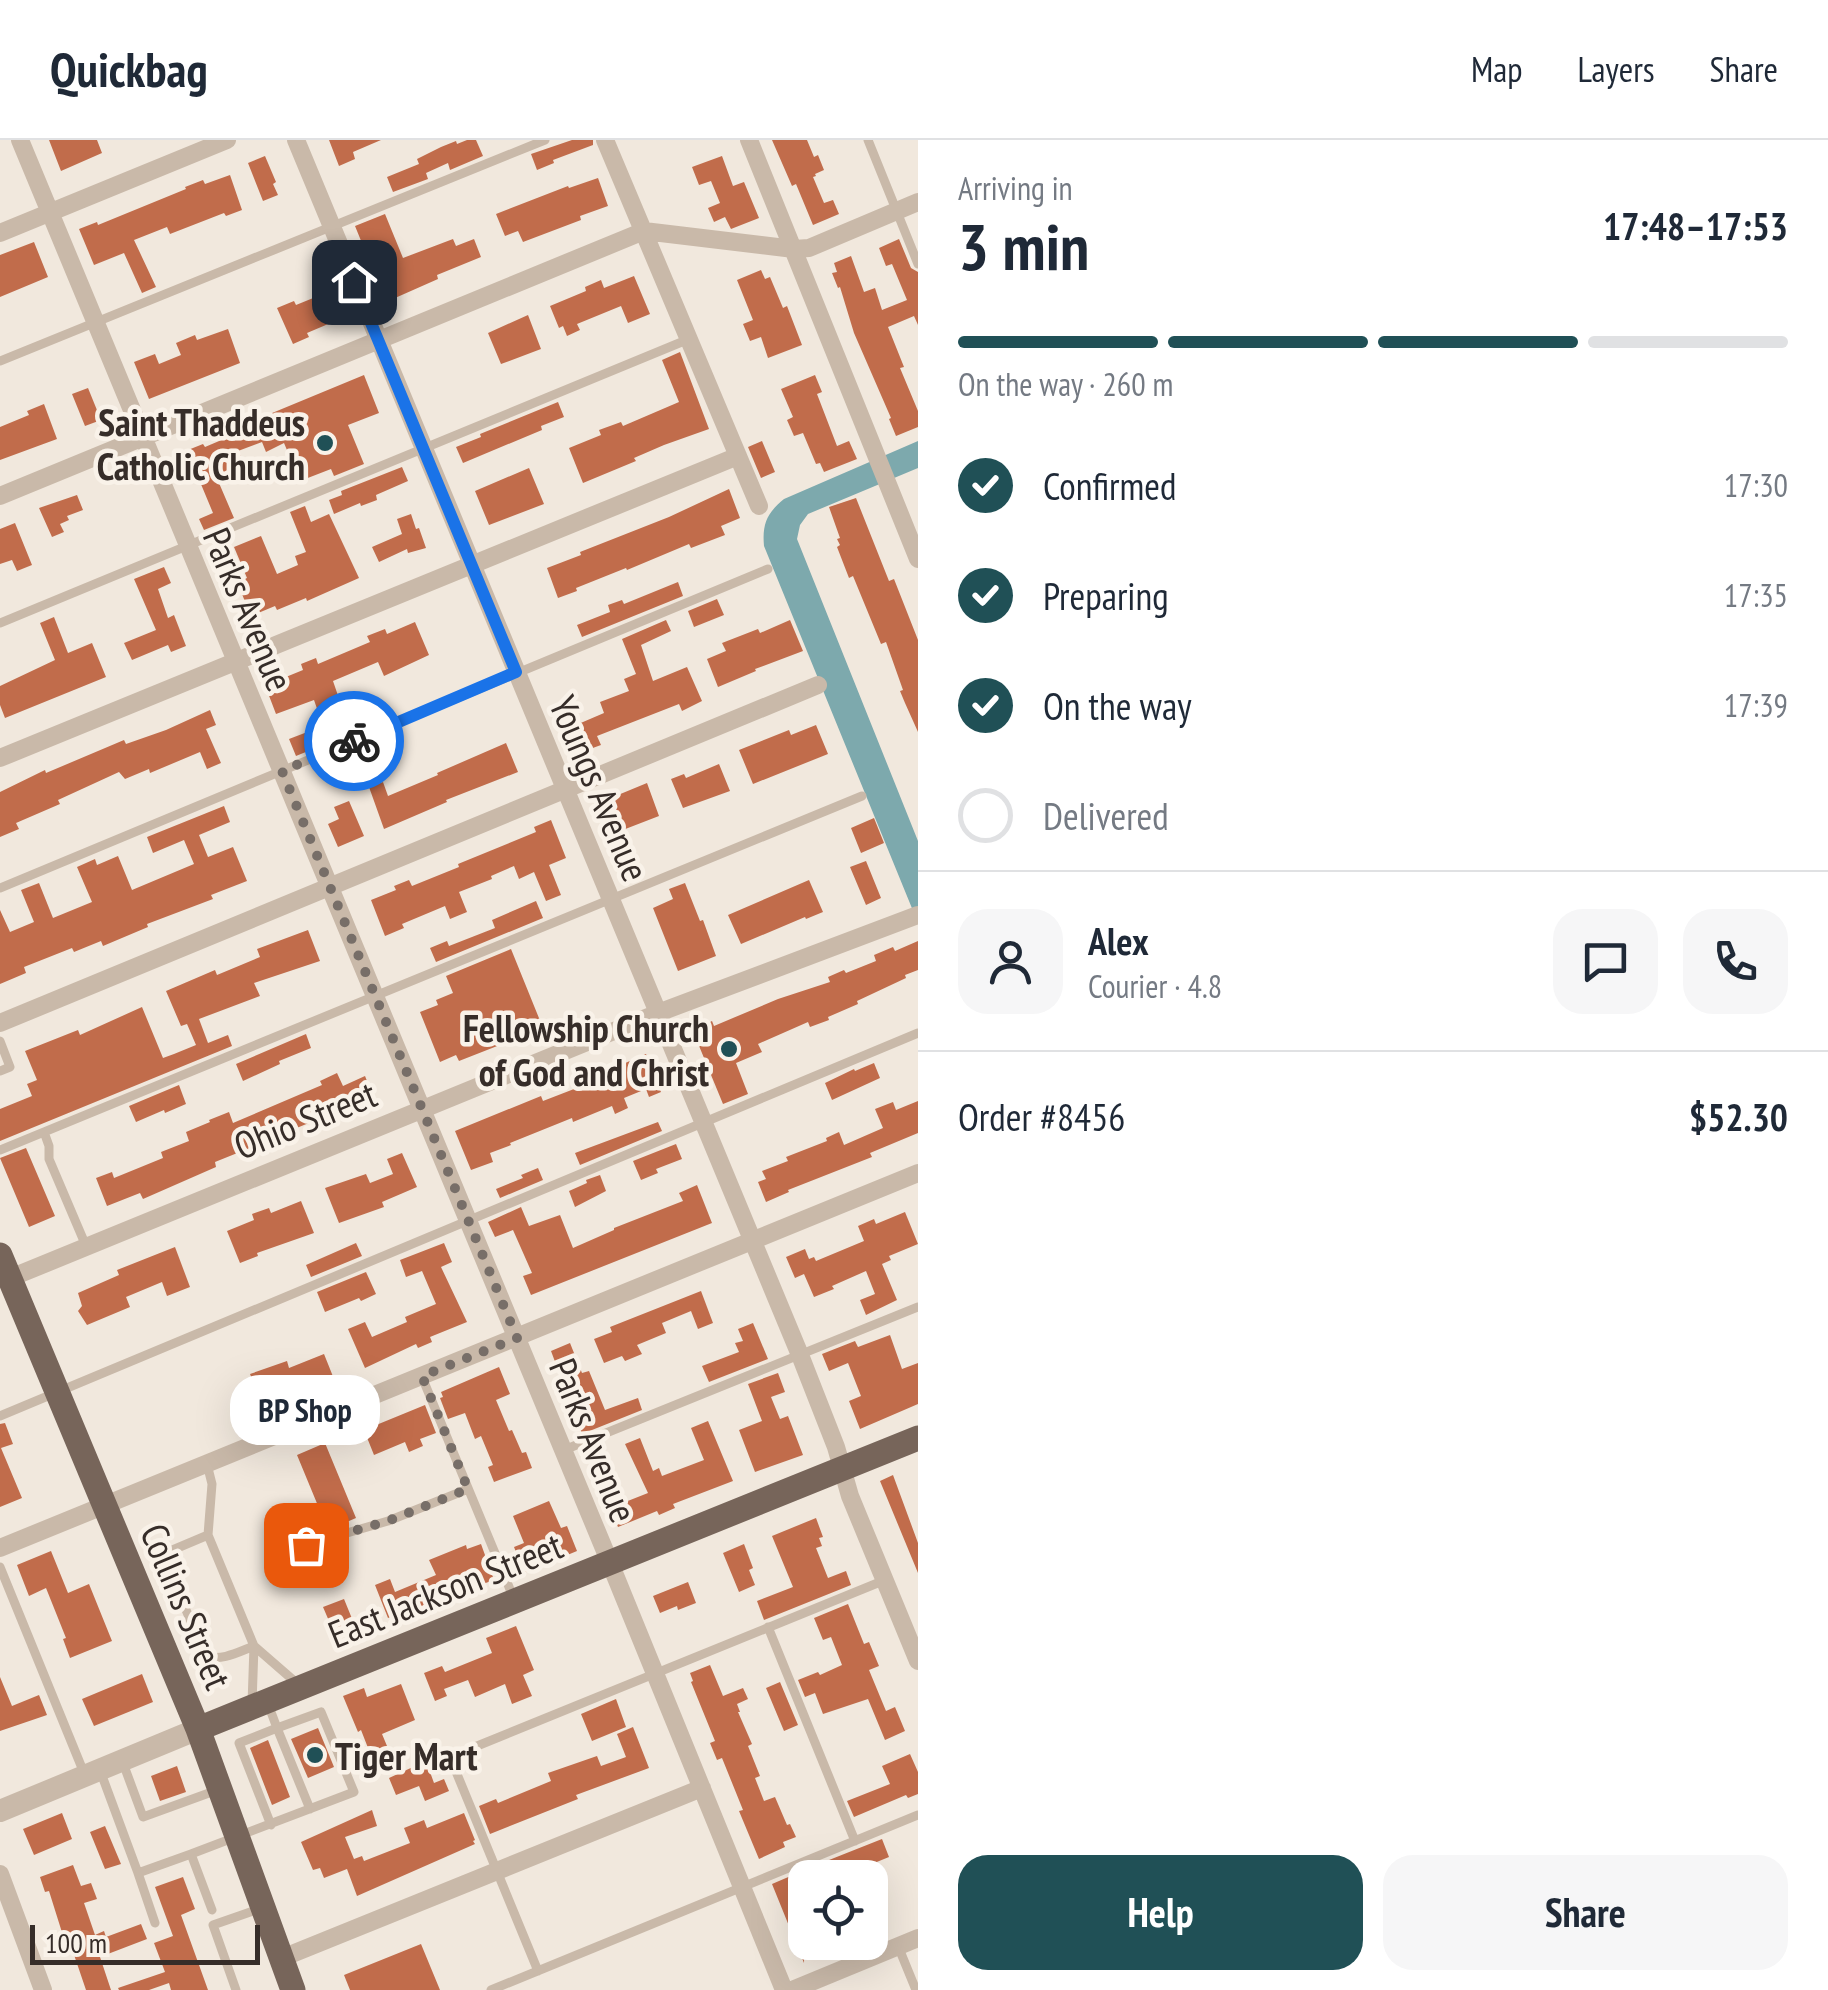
<!DOCTYPE html>
<html lang="en">
<head>
<meta charset="utf-8">
<style>
  :root { --surface:#fff; --page:#f6f6f7; --text:#1f2937; --muted:#747a83; --line:#e0e1e3; --accent:#205056 }
  body { margin:0; font-family:"PT Sans Narrow",sans-serif; background:var(--page); color:var(--text); height:100vh; display:flex; flex-direction:column; font-size:38px; white-space:nowrap }
  * { box-sizing:border-box; margin:0 }
  p { font-size:32px; color:var(--muted) }
  .icon { flex:none; width:55px; height:55px; fill:none; stroke:currentColor; stroke-width:2; stroke-linecap:round; stroke-linejoin:round }
  .map { position:relative; flex:1; overflow:hidden }
  .panel { display:flex; flex-direction:column; background:var(--surface); width:910px }
  .panel>* { flex:none }
  .fabs { position:absolute; left:788px; top:1720px; display:grid; gap:20px }
  .fabs a { display:grid; place-items:center; width:100px; height:100px; border-radius:20px; background:var(--surface); box-shadow:0 10px 40px #0002; font-size:50px }
  .scale { position:absolute; left:30px; bottom:25px; width:230px; box-sizing:border-box; padding-left:10px; border:5px solid #362d29; border-top:0; font-size:28px; line-height:35px; white-space:nowrap; color:#362d29; -webkit-text-stroke:8px #f9f2e9; paint-order:stroke }
  .pin { position:absolute; display:grid; place-items:center; width:85px; height:85px; color:#fff; margin:-42px; border-radius:20px; box-shadow:0 5px 15px #0006 }
  .courier { position:absolute; display:grid; place-items:center; width:100px; height:100px; margin:-50px; border:8px solid #1a73e8; border-radius:50%; background:#fff; color:#222; box-shadow:0 2px 12px #0007 }
  .bubble { position:absolute; height:70px; border-radius:30px; background:var(--surface); box-shadow:0 10px 40px #0002; font-size:32px; font-weight:600; line-height:70px; text-align:center }
  .headline em { font-style:normal; font-weight:600 }
  .headline div { display:flex; flex-direction:column-reverse }
  .headline { display:flex; align-items:center; justify-content:space-between; height:170px; padding:0 40px }
  h1 { font-size:65px; font-weight:600; line-height:75px }
  .bar { display:grid; grid-template-columns:repeat(4,1fr); gap:15px 10px; align-content:center; height:120px; padding:0 40px }
  .bar i { height:12px; border-radius:8px; background:var(--line) }
  .bar .on { background:var(--accent) }
  .bar p { grid-column:span 4 }
  .line { display:flex; align-items:center; gap:25px; padding:0 40px; border-top:2px solid var(--line) }
  .line div { flex:1 }
  .round { display:grid; place-items:center; flex:none; width:105px; height:105px; border-radius:30px; background:var(--page) }
  ol { padding:0 40px; list-style:none }
  li { display:flex; align-items:center; gap:30px; height:110px }
  li p { margin-inline-start:auto }
  li .icon { padding:10px; border-radius:50%; background:var(--accent); color:#fff; stroke-width:4 }
  li:last-child { color:var(--muted) }
  li i { width:55px; height:55px; border:5px solid var(--line); border-radius:50% }
  .primary-button { display:flex; gap:20px; margin-top:auto; padding:20px 40px }
  .primary-button a { flex:1; height:115px; border-radius:30px; background:var(--accent); color:#fff; font-size:40px; font-weight:600; line-height:115px; text-align:center }
  .primary-button a+a { background:var(--page); color:var(--text) }
  header { display:flex; align-items:center; gap:60px; box-sizing:border-box; height:140px; padding:0 50px; background:var(--surface); border-bottom:2px solid var(--line) }
  header strong { font-size:48px }
  nav { display:flex; gap:55px; margin-inline-start:auto; font-size:35px }
  main { display:flex; flex:1; min-height:0 }
  .map>svg:first-child { display:block }
  .water { fill:#7da9ad }
  .building { fill:#c16c4b }
  .lines { fill:none; stroke-linecap:round; stroke-linejoin:round }
  .service { stroke:#c9b9a9; stroke-width:9 }
  .minor { stroke:#c9b9a9; stroke-width:18 }
  .tertiary { stroke:#c9b9a9; stroke-width:22 }
  .primary { stroke:#77655a; stroke-width:25 }
  .done { stroke:#776e68; stroke-width:10; stroke-dasharray:0 18 }
  .route { stroke:#1a73e8; stroke-width:12 }
  .poi-dot { fill:#205056; stroke:#f9f2e9; stroke-width:4 }
  .labels { text-anchor:middle; dominant-baseline:central; stroke-width:9; stroke-linejoin:round; paint-order:stroke }
  .poi-label { font-size:38px; font-weight:bold; fill:#362d29; stroke:#f9f2e9; text-anchor:end }
  .street-label { font-size:38px; fill:#362d29; stroke:#f9f2e9 }
</style>
</head>
<body>
<header>
<strong>Quickbag</strong>
<nav><a>Map</a><a>Layers</a><a>Share</a></nav>
</header>
<main>
<div class="map">
<svg width="918" height="1850" viewBox="0 0 918 1850">
  <rect width="100%" height="100%" fill="#f1e8dd"/>
  <path class="water" d="M918,301V328L808,374L800,385L797,399L918,701V783L764,406C762,384 767,373 784,359Z"/>
  <path class="building" d="M49,0H97L102,13L61,31Z
    M329,0H381L353,12L355,19L339,26Z
    M467,0H476L483,16L450,30L448,23L426,33L428,39L393,52L387,37L419,24L417,19L441,7L456,1L457,4Z
    M572,0H593V5L553,20L554,23L537,30L531,14Z
    M772,0H807L814,17L818,15L824,30L815,34L816,36L813,37L824,63L833,60L839,74L813,85L796,44L792,46Z
    M265,16L276,42L273,44L278,55L263,61L248,23Z
    M722,16L733,46L744,42L759,78L731,89L725,77L714,82L708,68L720,63L711,41L699,45L692,27Z
    M230,35L242,70L226,76L224,73L170,94L167,87L134,100L156,147L142,153L124,113L94,125L79,89L97,82L98,85L186,49L185,47L203,40L205,44Z
    M598,38L608,66L580,76L581,80L523,102L518,91L505,96L496,74L568,46L569,48Z
    M385,74L403,118L453,99L456,106L474,99L481,117L437,135L438,139L386,162L355,86Z
    M899,99L911,128L918,132V185L914,176L888,187L904,227L900,228L918,271V287L896,296L889,279L891,278L854,193L840,147L838,148L832,133L837,132L834,123L851,116L864,152L875,148L882,170L907,160L892,124L886,126L879,108Z
    M34,102L48,137L0,157V115Z
    M761,130L765,139L770,137L783,168L787,166L802,205L768,218L761,197L750,201L743,184L753,180L737,140Z
    M634,136L650,174L628,183L621,166L577,184L580,190L567,196L563,186L559,188L550,166L586,151L585,147L601,140L604,148Z
    M328,152L340,179L307,193L309,197L293,204L277,168L294,161L296,165Z
    M528,175L541,209L501,224L488,193Z
    M228,189L240,223L149,259L134,222L155,214L159,224L181,215L176,203L195,195L197,200Z
    M680,212L709,289L664,305L634,318L636,321L583,343L569,308L601,295L599,290L621,282L623,286L679,262L662,220Z
    M364,235L379,273L348,285L364,324L334,336L331,329L300,341L284,303L266,312L262,302L238,311L244,324L216,336L234,378L204,390L199,379L213,373L198,337L194,339L183,312L203,304L205,307L238,293L237,290L254,284L253,281Z
    M815,235L822,252L817,254L837,306L849,301L857,319L824,332L820,323L816,324L803,293L794,296L787,280L793,277L781,249Z
    M88,248L101,280L85,286L72,254Z
    M558,262L564,277L541,286L542,290L463,323L456,307L481,297L480,294Z
    M44,264L57,299L0,320V287L29,275L27,271Z
    M762,301L775,332L761,338L748,307Z
    M402,327L408,341L376,355L377,360L361,366L360,363L334,374L329,360L342,355L341,351Z
    M529,328L544,364L489,385L475,351Z
    M729,349L740,378L721,386L725,395L691,408L689,404L627,430L626,428L576,448L577,451L558,458L547,428L581,415L580,412L669,377Z
    M77,355L83,370L67,376L69,380L60,384L64,392L52,397L39,368Z
    M856,358L889,441L894,439L918,500V592L905,563L900,551L903,550L886,502L881,504L853,436L849,438L837,407L840,405L837,399L840,398L829,367Z
    M305,366L311,382L329,374L359,438L307,461L306,458L277,470L275,466L251,476L237,442L247,438L234,407L261,396L277,434L298,425L295,416L306,412L290,372Z
    M411,374L416,389L419,388L426,408L408,413L407,409L379,422L372,407L402,394L397,379Z
    M15,383L32,425L17,431L12,420L0,424V389Z
    M164,427L171,443L158,449L168,478L174,475L186,506L171,512L168,505L132,520L124,503L156,490L134,439Z
    M678,442L683,456L582,497L577,485L610,472L608,465L622,460L624,464Z
    M717,459L724,475L694,487L688,471Z
    M54,477L68,513L92,503L106,537L5,578L0,565V546L55,520L40,483Z
    M666,480L671,491L641,505L653,541L687,527L702,561L682,571L679,564L597,596L601,605L579,613L569,588L604,573L600,562L629,551L624,539L636,534L622,499Z
    M790,480L803,511L755,529L756,531L718,547L707,519L726,511L722,503L758,489L760,493Z
    M415,482L429,515L384,536L378,522L333,541L346,579L369,571L374,584L296,616L289,599L323,586L314,560L276,574L263,540L279,534L281,539L303,530L301,524L316,518L318,524L370,502L367,496L385,489L387,494Z
    M210,570L216,585L206,589L221,623L207,629L200,612L150,633L149,629L125,639L119,632L58,660L60,664L16,683L19,689L0,697V652L45,630L46,633L124,600L126,604L166,590Z
    M816,585L828,614L753,644L739,610L789,590L791,595Z
    M506,603L518,632L446,660L447,662L384,689L369,647L383,642L388,656L438,635L437,633Z
    M350,611L357,628L324,640L318,625Z
    M719,624L730,651L683,668L671,639L684,634L686,638Z
    M647,643L659,676L615,693L601,662Z
    M349,661L364,696L338,707L328,684L339,679L334,667Z
    M224,666L230,682L199,695L208,717L233,707L247,741L211,755L213,759L147,784L148,787L103,806L101,801L74,812L72,808L24,827L26,833L0,844V770L10,792L34,782L21,750L39,743L53,778L92,762L77,727L95,719L97,725L118,716L132,750L194,724L184,700L153,713L147,697Z
    M874,678L884,703L861,713L851,688Z
    M551,680L566,718L549,725L561,755L546,761L534,732L519,739L514,726L491,736L492,739L459,752L467,772L450,779L445,766L402,784L404,788L385,796L371,760L396,750L394,746L409,740L412,746L459,727L458,724L536,692L534,687Z
    M866,721L881,758L866,765L850,727Z
    M809,740L823,772L806,779L805,777L741,804L728,775Z
    M685,743L700,781L703,780L716,816L678,831L653,768L673,759L669,749Z
    M536,761L543,778L436,822L430,808L447,801L449,806L495,788L492,780Z
    M308,790L320,821L254,843L260,856L199,879L208,903L228,895L232,906L0,1001V969L32,956L27,944L37,940L25,911L78,890L80,895L142,867L163,918L174,914L196,905L187,884L181,886L166,851L215,830L217,835L260,817L257,809Z
    M918,801V830L905,835L906,838L857,861L858,864L828,877L829,880L810,887L808,882L758,904L762,912L736,923L748,954L723,964L690,884L703,878L706,884L712,881L714,886L778,859L830,842L828,837L844,830L846,833L876,821L874,815L893,807L895,811Z
    M511,809L543,888L459,921L456,915L440,922L420,872L438,865L436,860L453,853L446,836Z
    M306,894L311,908L279,921L280,924L243,941L236,924Z
    M646,914L661,952L649,957L646,949L624,958L628,968L615,974L612,966L573,982L572,978L510,1003L511,1005L490,1013L493,1022L471,1030L455,991L541,956L543,961L587,944L586,940Z
    M874,923L880,938L832,960L825,943L854,929L855,931Z
    M337,933L343,946L365,936L375,961L357,968L355,965L333,973L287,992L289,997L272,1004L270,1000L215,1022L216,1027L143,1059L140,1053L107,1066L96,1038L112,1032L114,1038L163,1018L161,1012L189,1001L186,992L210,982L209,980L229,972L233,983L322,945L320,941Z
    M179,945L186,964L165,973L164,970L136,982L129,966Z
    M918,961V993L870,1013L872,1017L788,1050L789,1052L766,1062L758,1042L766,1039L762,1031L788,1021L786,1017L827,1001L826,998L839,992L844,1005L883,988L875,969L893,962L896,970Z
    M658,982L662,991L580,1025L575,1013Z
    M676,1004L682,1019L656,1029L658,1033L641,1040L633,1021Z
    M26,1008L55,1076L29,1087L0,1018Z
    M402,1013L417,1047L382,1062L384,1067L339,1083L325,1048L366,1034L370,1043L393,1034L387,1019Z
    M538,1028L543,1040L500,1058L496,1049L523,1038L521,1035Z
    M600,1035L606,1051L575,1067L569,1051L587,1043L586,1040Z
    M697,1045L712,1083L531,1155L523,1136L532,1133L513,1090L495,1097L488,1082L521,1067L529,1086L560,1075L573,1108L614,1090V1088L683,1061L679,1053Z
    M301,1061L314,1093L257,1113L258,1116L240,1123L227,1091L254,1080L252,1074L269,1068L271,1073Z
    M905,1072L918,1104L889,1116L891,1120L882,1124L897,1160L866,1175L860,1160L875,1154L866,1131L832,1146L834,1149L814,1157L804,1134L795,1138L786,1117L805,1109L809,1119L814,1117L816,1121L864,1101L858,1086L874,1079L876,1084Z
    M356,1103L362,1116L311,1137L306,1125Z
    M444,1103L452,1122L441,1127L467,1182L430,1197L432,1202L418,1208L416,1204L365,1228L348,1189L365,1182L372,1197L407,1182L405,1177L436,1164L422,1131L406,1137L400,1120Z
    M175,1107L190,1147L167,1156L162,1142L126,1157L130,1167L87,1185L78,1171L82,1166L78,1153L119,1135L117,1130Z
    M366,1132L376,1154L361,1161L359,1158L325,1172L317,1152Z
    M701,1151L713,1183L698,1189L691,1171L662,1183L666,1193L637,1205L642,1214L625,1221L622,1216L604,1223L594,1199L612,1192L610,1187Z
    M753,1183L768,1219L709,1242L702,1226L739,1212L735,1203L743,1201L738,1189Z
    M890,1195L902,1229L918,1223V1264L860,1289L849,1261L861,1256L848,1223L829,1231L822,1214L855,1201L858,1207Z
    M570,1203L582,1233L589,1231L605,1270L638,1258L642,1270L582,1294L551,1211Z
    M324,1214L334,1239L305,1250L306,1254L264,1268L250,1234L287,1221L289,1228Z
    M499,1227L510,1254L496,1260L509,1291L512,1290L522,1313L526,1312L532,1328L494,1342L488,1327L493,1325L481,1296L475,1299L465,1273L448,1279L440,1258L443,1257L441,1252Z
    M778,1233L785,1252L771,1257L780,1279L788,1276L803,1315L755,1332L739,1290L762,1281L748,1244Z
    M425,1265L436,1293L420,1299L423,1306L409,1312L405,1302L374,1315L364,1290Z
    M708,1281L733,1341L673,1364L675,1368L659,1375L657,1371L618,1387L610,1368L648,1353L625,1304L640,1298L653,1331L659,1328L662,1336L704,1320L691,1288Z
    M5,1283L13,1304L1,1308L22,1358L0,1367V1284Z
    M325,1303L356,1378L328,1390L297,1315Z
    M893,1335L918,1403V1433L880,1341Z
    M549,1361L561,1388L567,1386L577,1411L524,1433L514,1407L524,1403L513,1376Z
    M816,1378L823,1397L819,1398L822,1406L816,1408L828,1438L846,1431L851,1445L764,1480L757,1461L793,1447L772,1396Z
    M481,1404L494,1440L388,1478L375,1445L390,1439L395,1452L436,1435L429,1420L466,1405L467,1409Z
    M744,1404L753,1428L749,1430L755,1445L739,1452L723,1413Z
    M51,1411L68,1453L89,1444L112,1501L70,1518L63,1499L66,1498L46,1448L29,1456L17,1425Z
    M688,1442L696,1463L678,1470L677,1466L660,1473L653,1456Z
    M344,1459L355,1486L335,1495L323,1467Z
    M848,1464L864,1504L869,1502L879,1526L869,1530L886,1571L895,1567L905,1591L885,1600L868,1559L823,1574L815,1553L805,1557L798,1540L818,1532L820,1535L842,1525L831,1497L823,1500L814,1478Z
    M516,1486L534,1530L523,1535L532,1556L512,1564L505,1544L475,1557L468,1540L444,1549L447,1556L435,1561L424,1533L442,1526L445,1532L492,1513L486,1498Z
    M710,1525L723,1556L743,1548L748,1559L737,1564L740,1572H738L752,1604L748,1606L760,1636L755,1638L764,1661L775,1657L787,1685L790,1684L796,1697L783,1702L785,1707L759,1719L739,1671L743,1670L722,1618L717,1620L710,1603L715,1601L691,1542L693,1541L690,1533Z
    M142,1534L153,1562L94,1586L82,1559Z
    M0,1537L12,1566L39,1555L47,1575L0,1591Z
    M780,1542L798,1585L784,1591L766,1548Z
    M401,1544L415,1580L382,1594L387,1606L370,1613L361,1590L358,1592L343,1556L364,1548L367,1557Z
    M616,1559L626,1587L592,1601L581,1574Z
    M633,1587L649,1628L576,1655L578,1659L490,1694L479,1666L496,1659L498,1663L551,1641L548,1633L597,1616L601,1626L626,1617L617,1594Z
    M318,1588L334,1627L308,1638L291,1599Z
    M268,1600L290,1657L272,1665L250,1608Z
    M910,1614L918,1632V1654L908,1658L906,1655L854,1677L847,1661L890,1644L882,1626Z
    M426,1621L434,1643L444,1639L449,1651L425,1661L419,1646L396,1655L389,1638Z
    M177,1626L186,1652L160,1661L151,1636Z
    M372,1670L377,1686L345,1697L354,1719L362,1716L364,1721L410,1703L404,1688L424,1680L427,1688L464,1673L475,1700L473,1701L475,1704L357,1756L347,1729L324,1738L320,1728L313,1730L301,1702Z
    M62,1673L72,1699L34,1715L23,1689Z
    M105,1686L121,1724L105,1729L90,1692Z
    M882,1699L889,1717L862,1728L866,1738H830L824,1722Z
    M73,1725L81,1746L91,1743L97,1759L84,1763L95,1795L104,1791L106,1797L141,1784L147,1799L100,1817L111,1850H86L69,1800L65,1802L49,1751L45,1752L40,1737Z
    M800,1732L805,1744L804,1823L772,1744Z
    M183,1737L195,1769L181,1775L208,1850H171L169,1843L149,1850H119L118,1848L165,1832L154,1803L173,1796L155,1747Z
    M421,1804L440,1850H350L344,1835Z"/>
  <g class="lines">
    <path class="service" d="M868,0L918,124
      M0,221L545,0
      M0,483L689,199
      M0,748L768,429
      M0,901L10,927L0,931
      M44,992L49,1006V1019L86,1106
      M0,1010L862,656
      M422,1237L514,1459
      M0,1276L918,893
      M564,1310L918,1167
      M207,1324L212,1344L208,1395L254,1506C238,1512 223,1521 205,1516L163,1414L208,1395
      M306,1405L388,1381L468,1349
      M0,1427L84,1633
      M768,1487L855,1701
      M252,1564L254,1506L300,1546
      M123,1623L143,1677L220,1649
      M101,1633L138,1733
      M271,1685L239,1603L277,1588L310,1669
      M212,1770L191,1714L354,1652L321,1572L277,1588L268,1564
      M155,1783L138,1733L191,1714
      M898,1806L916,1850
      M538,1831L450,1617L885,1440
      M236,1850L213,1785L259,1769
      M491,1850L918,1675"/>
    <path class="minor" d="M20,0L610,1423L784,1850
      M296,0L800,1215L836,1307L850,1356L918,1521
      M605,0L759,366
      M749,0L918,419
      M0,93L227,0
      M0,356L644,91L794,109L809,108L918,62
      M0,618L738,316
      M0,883L818,545
      M10,1138L658,873L918,775
      M0,1408L918,1033
      M0,1734L43,1850
      M282,1818L702,1648
      M792,1850L918,1798"/>
    <path class="tertiary" d="M0,1671L198,1589"/>
    <path class="primary" d="M0,1115L198,1589L293,1850
      M198,1589L918,1298"/>
  </g>
  <g class="lines">
    <path class="done" d="M306,1405L388,1381L468,1349L422,1236L517,1198L282,631L354,601"/>
    <path class="route" d="M354,601L516,532L354,142"/>
  </g>
  <g class="poi-dot">
    <circle cx="325" cy="303" r="10"/>
    <circle cx="729" cy="909" r="10"/>
    <circle cx="315" cy="1615" r="10"/>
  </g>
  <g class="labels">
    <g class="poi-label">
      <text x="305" y="281">Saint Thaddeus<tspan x="305" dy="44">Catholic Church</tspan></text>
      <text x="709" y="887">Fellowship Church<tspan x="709" dy="44">of God and Christ</tspan></text>
      <text x="335" y="1615" text-anchor="start">Tiger Mart</text>
    </g>
    <g class="street-label">
      <text transform="translate(249 469) rotate(67)">Parks Avenue</text>
      <text transform="translate(600 648) rotate(67)">Youngs Avenue</text>
      <text transform="translate(305 979) rotate(-22)">Ohio Street</text>
      <text transform="translate(594 1300) rotate(68)">Parks Avenue</text>
      <text transform="translate(445 1449) rotate(-22)">East Jackson Street</text>
      <text transform="translate(187 1466) rotate(67)">Collins Street</text>
    </g>
  </g>
</svg>
<div class="fabs">
<a><svg class="icon" aria-label="locate" viewBox="0 0 24 24"><circle cx="12" cy="12" r="6"/><path d="M12 2v4M12 18v4M2 12h4M18 12h4"/></svg></a>
</div>
<div class="scale">100 m</div>
<div class="pin" style="left:306px;top:1405px;background:#ea580c"><svg class="icon" aria-label="bag" viewBox="0 0 24 24"><path d="M5 8h14l-1 12H6zM9 8a3 3 0 0 1 6 0"/></svg></div>
<div class="pin" style="left:354px;top:142px;background:#1f2937"><svg class="icon" aria-label="home" viewBox="0 0 24 24"><path d="M3 11l9-7 9 7M6 9v11h12V9"/></svg></div>
<div class="courier" style="left:354px;top:601px"><svg class="icon" aria-label="bike" viewBox="0 0 24 24"><circle cx="6" cy="16" r="4"/><circle cx="18" cy="16" r="4"/><path d="M6 16l4-8h5l3 8M10 8l3 8H6M13 5h3"/></svg></div>
<div class="bubble" style="left:230px;top:1235px;width:150px">BP Shop</div>
</div>
<section class="panel">
<div class="headline"><div><h1>3 min</h1><p>Arriving in</p></div><em>17:48–17:53</em></div>
<div class="bar"><i class="on"></i><i class="on"></i><i class="on"></i><i></i><p>On the way · 260 m</p></div>
<ol>
<li><svg class="icon" aria-label="check" viewBox="0 0 24 24"><path d="M5 12l5 5 9-10"/></svg>Confirmed<p>17:30</p></li>
<li><svg class="icon" aria-label="check" viewBox="0 0 24 24"><path d="M5 12l5 5 9-10"/></svg>Preparing<p>17:35</p></li>
<li><svg class="icon" aria-label="check" viewBox="0 0 24 24"><path d="M5 12l5 5 9-10"/></svg>On the way<p>17:39</p></li>
<li><i></i>Delivered</li>
</ol>
<div class="line" style="height:180px"><a class="round"><svg class="icon" aria-label="person" viewBox="0 0 24 24"><circle cx="12" cy="8" r="4"/><path d="M4 21q1-7 8-7t8 7"/></svg></a><div><b>Alex</b><p>Courier · 4.8</p></div><a class="round"><svg class="icon" aria-label="chat" viewBox="0 0 24 24"><path d="M4 5h16v11H9l-5 4z"/></svg></a><a class="round"><svg class="icon" aria-label="phone" viewBox="0 0 24 24"><path d="M5 4h4l2 5-3 2q2 4 5 5l2-3 5 2v4C11 20 4 13 5 4z"/></svg></a></div>
<div class="line" style="height:130px"><div>Order #8456</div><b>$52.30</b></div>
<div class="primary-button"><a>Help</a><a>Share</a></div>
</section>
</main>
</body>
</html>
